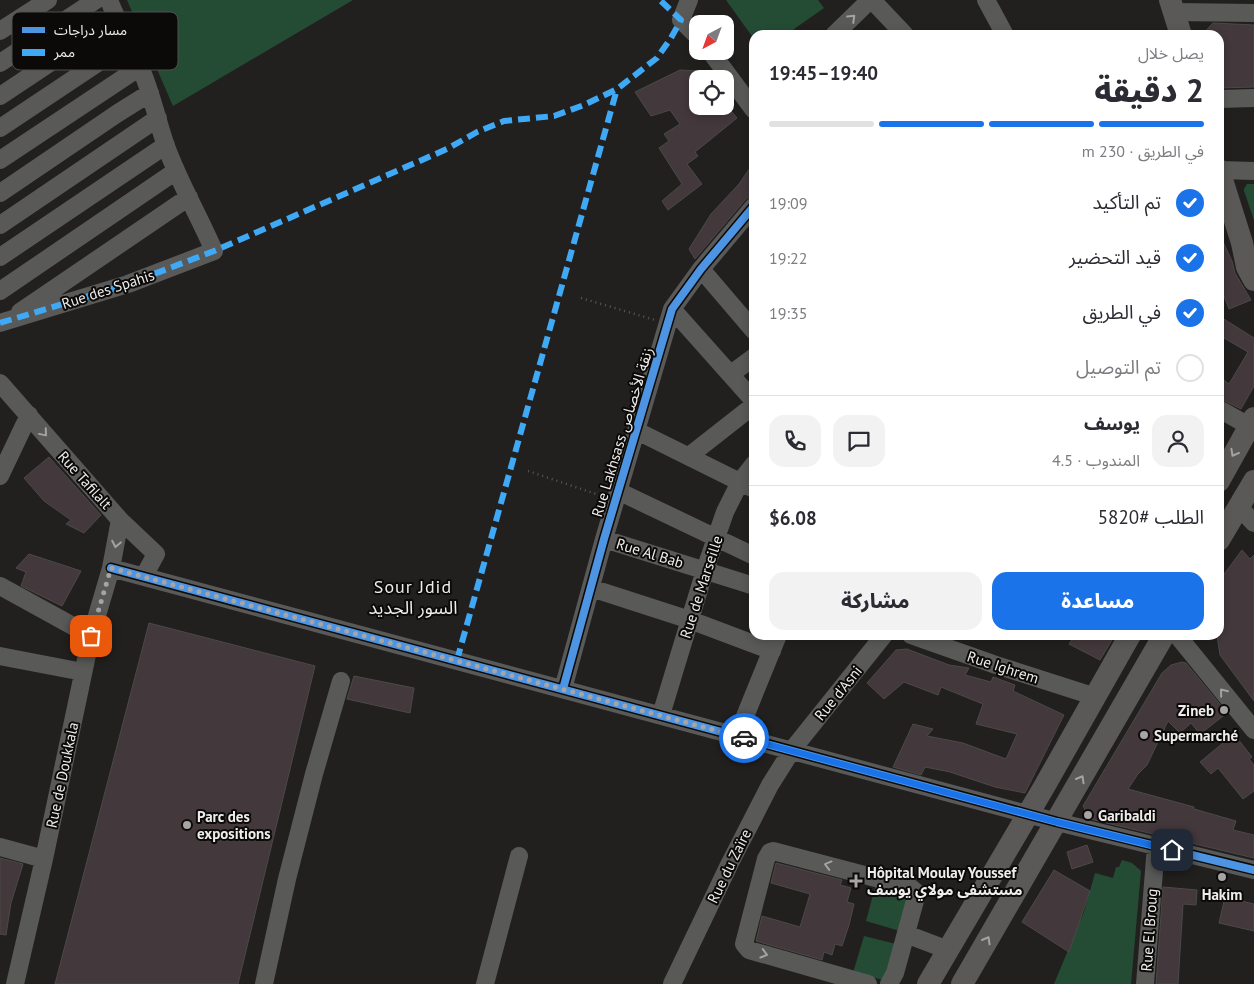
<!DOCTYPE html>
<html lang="ar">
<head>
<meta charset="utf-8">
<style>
  :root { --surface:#fff; --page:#f2f2f3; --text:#2b2b33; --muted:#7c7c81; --line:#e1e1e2; --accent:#1a73e8 }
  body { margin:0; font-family:"PT Sans","Noto Sans Arabic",sans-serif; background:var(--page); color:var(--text); direction:rtl; height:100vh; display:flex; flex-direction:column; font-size:19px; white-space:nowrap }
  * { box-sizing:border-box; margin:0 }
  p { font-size:16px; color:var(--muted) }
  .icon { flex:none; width:28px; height:28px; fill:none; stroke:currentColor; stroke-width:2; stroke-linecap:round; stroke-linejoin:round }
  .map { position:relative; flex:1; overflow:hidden; direction:ltr }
  .sheet { position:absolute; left:749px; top:30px; width:475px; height:610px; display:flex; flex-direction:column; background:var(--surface); border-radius:15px; box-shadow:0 2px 8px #0003; direction:rtl }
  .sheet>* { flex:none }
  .needle { width:32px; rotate:221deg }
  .buttons { position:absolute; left:689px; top:15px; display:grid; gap:10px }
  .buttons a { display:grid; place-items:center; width:45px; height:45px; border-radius:10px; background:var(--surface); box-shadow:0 2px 8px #0003; font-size:25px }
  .pin { position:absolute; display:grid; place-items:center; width:42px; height:42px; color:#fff; margin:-21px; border-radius:10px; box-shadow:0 2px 8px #0006 }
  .courier { position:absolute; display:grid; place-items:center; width:50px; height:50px; margin:-25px; border:4px solid #1a73e8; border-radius:50%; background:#fff; color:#222; box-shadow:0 1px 6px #0007 }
  .summary em { font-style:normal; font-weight:800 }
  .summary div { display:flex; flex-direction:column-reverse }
  .summary { display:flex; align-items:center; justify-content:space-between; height:85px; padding:0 20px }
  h1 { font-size:32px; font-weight:800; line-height:38px }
  .bar { display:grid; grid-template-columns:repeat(4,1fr); gap:8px 5px; align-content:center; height:60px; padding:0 20px }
  .bar i { height:6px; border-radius:4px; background:var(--line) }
  .bar .selected { background:var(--accent) }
  .bar p { grid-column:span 4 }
  .line { display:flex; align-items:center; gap:12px; padding:0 20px; border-top:1px solid var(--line) }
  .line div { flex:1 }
  .round { display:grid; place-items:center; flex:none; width:52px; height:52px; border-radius:15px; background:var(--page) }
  ol { padding:0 20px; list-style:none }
  li { display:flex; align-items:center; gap:15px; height:55px }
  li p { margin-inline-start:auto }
  li .icon { padding:5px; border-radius:50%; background:var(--accent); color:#fff; stroke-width:4 }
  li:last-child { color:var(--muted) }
  li i { width:28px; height:28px; border:2px solid var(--line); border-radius:50% }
  .button { display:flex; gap:10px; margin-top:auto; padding:10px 20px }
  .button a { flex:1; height:58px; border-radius:15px; background:var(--accent); color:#fff; font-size:20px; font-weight:800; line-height:58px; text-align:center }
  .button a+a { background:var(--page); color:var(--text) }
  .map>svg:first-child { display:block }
  .green { fill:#244c35 }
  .building { fill:#43383b; stroke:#4b4949 }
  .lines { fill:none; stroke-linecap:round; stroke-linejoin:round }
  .path { stroke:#595857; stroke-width:2.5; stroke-dasharray:1 4; stroke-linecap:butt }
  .minor { stroke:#595958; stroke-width:18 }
  .major { stroke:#5a5958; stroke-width:22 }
  .quiet { stroke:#3fa9f5; stroke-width:6; stroke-dasharray:12 6; stroke-linecap:butt }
  .cycleway-casing { stroke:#0b0a09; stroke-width:11 }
  .cycleway { stroke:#4d94e3; stroke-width:8 }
  .oneway { stroke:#a4a3a2 }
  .done { stroke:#a7a5a4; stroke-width:5; stroke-dasharray:0 9 }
  .route { stroke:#1a73e8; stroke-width:6 }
  .poi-dot { fill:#a7a5a4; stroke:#0b0a09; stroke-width:2 }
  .labels { text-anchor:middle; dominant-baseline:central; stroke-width:4; stroke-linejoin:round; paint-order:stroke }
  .street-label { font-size:15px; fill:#efedec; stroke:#0b0a09 }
  .poi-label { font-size:15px; font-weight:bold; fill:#efedec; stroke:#0b0a09; text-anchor:start }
  .quarter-label { font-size:18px; letter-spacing:1px; fill:#efedec; stroke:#0b0a09 }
  .key { fill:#0b0a09; stroke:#4f4e4d; stroke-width:1 }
  .key-label { font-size:14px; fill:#efedec }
</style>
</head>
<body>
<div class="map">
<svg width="1254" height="984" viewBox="0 0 1254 984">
  <rect width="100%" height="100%" fill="#22201f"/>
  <path class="green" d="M127,0H353L173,106Z
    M726,0H818L824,8L794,29L797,34L795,35H754V39Z
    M1247,184H1254V220L1244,191V189Z
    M1122,860L1132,863L1141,871L1131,984H1054L1084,912L1095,873L1113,878L1116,867H1119Z
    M876,884L909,893L900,931L866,921Z
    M864,936L896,944L884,980L853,973Z"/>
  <path class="building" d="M1213,23L1254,25V87L1219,88V35H1202Z
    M680,70L698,71V106H727L737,118L695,152L698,156L687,164L702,184L668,210L662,201L682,184L659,148L669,141L664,134L680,124L670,110L651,116L635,92Z
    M754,162V194L746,199L695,259L689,249L711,214L739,184Z
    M1219,233L1232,261L1235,273L1251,300L1229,309L1219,283Z
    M1219,316L1254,338V386L1241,409L1219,398V376L1229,384L1248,352L1219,335Z
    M49,457L101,515L84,533L66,524L71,520L44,501L24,478Z
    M1242,550L1250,559L1254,555V701L1220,655L1217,635H1219V581Z
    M29,554L81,571L62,606L21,586L26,572L16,568Z
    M149,623L315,666L238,984H55Z
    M1075,635H1115L1100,660L1069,644Z
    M907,649L949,665L969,668L965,675L991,682L993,677L1015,685L1013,691L1064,715L1025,793L995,787L950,772L925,767L921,775L893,767L913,724L933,729L927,736L963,743L1006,759L1017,734L976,724L983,704L941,687L938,695L904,682L884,699L867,683L896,650Z
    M1182,662L1186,663L1227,713L1200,734L1191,723L1180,733L1168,721L1147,765L1138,774L1128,789L1194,807V809L1236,821L1233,830L1254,835V858L1090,819L1083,806L1162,673L1171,665Z
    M354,676L414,688L410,713L347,699Z
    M1234,734L1252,757L1249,759L1254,765V791L1243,799L1218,768L1211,774L1200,762Z
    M1087,845L1093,862L1072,869L1067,852Z
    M0,858L23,864L11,903L6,935L0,934Z
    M776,863L842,880L840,885L851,888L847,902L854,904L849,925L842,946L835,944L832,955L824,952L822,960L756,941L762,916L800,927L810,894L771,883Z
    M1054,870L1090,891L1069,952L1022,922Z
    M1163,887L1197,890L1196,905L1183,904L1178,984H1156Z
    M1225,897L1254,904V931L1219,923Z"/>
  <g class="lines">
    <path class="path" d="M581,298L655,320
      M528,471L602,496"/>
    <path class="minor" d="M689,0L681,20L698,37
      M872,0L905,35
      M986,0L1005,35
      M1174,12L1254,13
      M0,31L48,0
      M834,35L870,0
      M710,51L754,110
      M0,63L96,0
      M0,96L116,19
      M1219,99L1254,98
      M0,128L129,42
      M0,160L140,67
      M1219,170L1254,171
      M0,193L118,113L150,93
      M0,225L158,118
      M0,257L166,145
      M701,269L754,331
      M0,291L176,171
      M672,309L754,401
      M20,312L189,197
      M0,323L128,284L214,251C199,216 179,182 166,146C157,121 152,94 141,69C132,46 118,24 109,0
      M731,374L754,357
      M0,383L120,520L156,554L144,576
      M1219,409L1249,426
      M637,431L754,489
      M689,456L754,405
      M0,476L29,415
      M618,491L754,556
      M1238,506L1254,523
      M604,539L754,586
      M111,568L1057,822L1254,870
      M0,586L91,636
      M591,588L690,620L772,651
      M911,635L996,665L1096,697
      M1177,635L1254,730
      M0,656L83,672
      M563,689L604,539L672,309L701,269L754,206
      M661,715L705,570L725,512L740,482L754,464
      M737,736L778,635
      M0,847L44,859
      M906,934L948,950
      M15,984L44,859L91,636L111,568L120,520
      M264,984L287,879L314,774L341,681
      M485,984L519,856
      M672,984L730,863L770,785L792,750L884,635
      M868,984L749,950L744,944L766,859L770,852L773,851L910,887L917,893L916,897L895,973L889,984
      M1145,984L1156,846"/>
    <path class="major" d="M1170,0L1181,35
      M1219,170L1242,243L1247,267L1254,280
      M1219,481L1254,418
      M1219,540L1254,481
      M928,984L1044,787L1130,635
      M962,984L1164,635"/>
    <path class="quiet" d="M0,323L128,284L214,251L447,149L477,132L504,121L554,116L584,105L617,89L657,58L671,38L681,20L660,0
      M457,660L617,89"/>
    <defs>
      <path id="cycleway" d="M111,568L1057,822L1254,870
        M563,689L604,539L672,309L701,269L754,206"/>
    </defs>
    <use href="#cycleway" class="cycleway-casing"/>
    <use href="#cycleway" class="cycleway"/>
  </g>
  <defs><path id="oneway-chevron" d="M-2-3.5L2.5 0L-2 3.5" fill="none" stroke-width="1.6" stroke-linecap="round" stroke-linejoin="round" transform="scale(1.25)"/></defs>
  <g class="oneway">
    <use href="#oneway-chevron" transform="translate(852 18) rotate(-44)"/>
    <use href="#oneway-chevron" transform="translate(44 433) rotate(50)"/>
    <use href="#oneway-chevron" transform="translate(1234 453) rotate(119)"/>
    <use href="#oneway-chevron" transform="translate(116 544) rotate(101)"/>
    <use href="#oneway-chevron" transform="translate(1223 692) rotate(-129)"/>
    <use href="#oneway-chevron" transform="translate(1081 779) rotate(-60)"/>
    <use href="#oneway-chevron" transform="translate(828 865) rotate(-165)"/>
    <use href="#oneway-chevron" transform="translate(987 940) rotate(-60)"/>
    <use href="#oneway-chevron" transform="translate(764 954) rotate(16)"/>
  </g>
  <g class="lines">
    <path class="done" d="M91,636L111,568L744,738"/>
    <path class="route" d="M744,738L1057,822L1172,850"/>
  </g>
  <g class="poi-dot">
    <circle cx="1224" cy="710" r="5"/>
    <circle cx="1144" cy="735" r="5"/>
    <circle cx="1088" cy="815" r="5"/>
    <circle cx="187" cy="825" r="5"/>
    <circle cx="1222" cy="877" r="5"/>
    <path d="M853.5 873.5h5v5h5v5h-5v5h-5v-5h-5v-5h5z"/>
  </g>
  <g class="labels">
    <g class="street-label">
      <text transform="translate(108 289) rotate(-18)">Rue des Spahis</text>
      <text transform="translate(622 432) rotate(-73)">Rue Lakhsass زنقة الأخصاص</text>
      <text transform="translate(85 480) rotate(48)">Rue Tafilalt</text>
      <text transform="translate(650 553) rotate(17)">Rue Al Bab</text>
      <text transform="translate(701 587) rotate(-72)">Rue de Marseille</text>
      <text transform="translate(1003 667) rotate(18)">Rue Ighrem</text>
      <text transform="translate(838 693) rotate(-51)">Rue d'Asni</text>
      <text transform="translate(62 775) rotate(-78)">Rue de Doukkala</text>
      <text transform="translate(729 866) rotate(-64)">Rue du Zaïre</text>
      <text transform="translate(1149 930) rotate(-86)">Rue El Broug</text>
    </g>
    <g class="poi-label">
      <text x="1214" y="710" text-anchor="end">Zineb</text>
      <text x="1154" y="735">Supermarché</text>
      <text x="1098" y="815">Garibaldi</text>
      <text x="197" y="816">Parc des<tspan x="197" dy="17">expositions</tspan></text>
      <text x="867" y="872">Hôpital Moulay Youssef<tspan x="867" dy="17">مستشفى مولاي يوسف</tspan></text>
      <text x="1222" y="894" text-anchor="middle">Hakim</text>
    </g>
    <g class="quarter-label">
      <text x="413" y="586">Sour Jdid<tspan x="413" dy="21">السور الجديد</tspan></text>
    </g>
  </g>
  <rect x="12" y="12" width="166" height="58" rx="8" class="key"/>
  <rect x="22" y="27" width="23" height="6" fill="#4d94e3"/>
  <rect x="22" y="49" width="23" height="7" fill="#3fa9f5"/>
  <g class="key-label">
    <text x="54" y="35">مسار دراجات</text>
    <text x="54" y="57">ممر</text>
  </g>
</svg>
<div class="buttons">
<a><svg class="needle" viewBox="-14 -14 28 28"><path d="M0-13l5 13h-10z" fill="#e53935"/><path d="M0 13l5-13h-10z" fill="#7c7c81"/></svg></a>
<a><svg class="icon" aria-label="locate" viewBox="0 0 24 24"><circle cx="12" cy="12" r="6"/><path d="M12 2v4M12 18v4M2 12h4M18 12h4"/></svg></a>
</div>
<div class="pin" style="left:91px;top:636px;background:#ea580c"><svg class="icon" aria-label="bag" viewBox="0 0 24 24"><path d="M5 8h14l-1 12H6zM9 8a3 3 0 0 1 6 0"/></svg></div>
<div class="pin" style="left:1172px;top:850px;background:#1f2937"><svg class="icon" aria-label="home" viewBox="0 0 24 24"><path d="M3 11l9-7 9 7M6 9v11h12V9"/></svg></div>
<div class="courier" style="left:744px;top:738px"><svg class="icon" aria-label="car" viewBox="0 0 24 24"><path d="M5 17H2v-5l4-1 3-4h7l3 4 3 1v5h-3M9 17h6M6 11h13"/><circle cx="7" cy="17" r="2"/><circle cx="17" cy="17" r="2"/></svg></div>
<section class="sheet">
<div class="summary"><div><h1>2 دقيقة</h1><p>يصل خلال</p></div><em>19:40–19:45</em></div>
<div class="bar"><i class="selected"></i><i class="selected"></i><i class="selected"></i><i></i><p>في الطريق · 230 m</p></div>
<ol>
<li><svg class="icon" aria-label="check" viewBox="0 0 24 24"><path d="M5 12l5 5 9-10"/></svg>تم التأكيد<p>19:09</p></li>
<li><svg class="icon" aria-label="check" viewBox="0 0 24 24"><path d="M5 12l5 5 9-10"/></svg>قيد التحضير<p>19:22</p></li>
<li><svg class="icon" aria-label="check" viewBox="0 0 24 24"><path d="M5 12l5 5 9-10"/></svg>في الطريق<p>19:35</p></li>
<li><i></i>تم التوصيل</li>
</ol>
<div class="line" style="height:90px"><a class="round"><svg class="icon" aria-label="person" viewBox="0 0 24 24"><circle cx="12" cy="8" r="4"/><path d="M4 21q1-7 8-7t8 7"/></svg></a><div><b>يوسف</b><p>المندوب · 4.5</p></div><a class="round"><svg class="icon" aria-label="chat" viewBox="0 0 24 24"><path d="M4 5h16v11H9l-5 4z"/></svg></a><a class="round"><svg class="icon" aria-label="phone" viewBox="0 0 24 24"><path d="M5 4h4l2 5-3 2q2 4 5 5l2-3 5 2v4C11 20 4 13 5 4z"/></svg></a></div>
<div class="line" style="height:65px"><div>الطلب #5820</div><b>$6.08</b></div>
<div class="button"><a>مساعدة</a><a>مشاركة</a></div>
</section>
</div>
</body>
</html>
